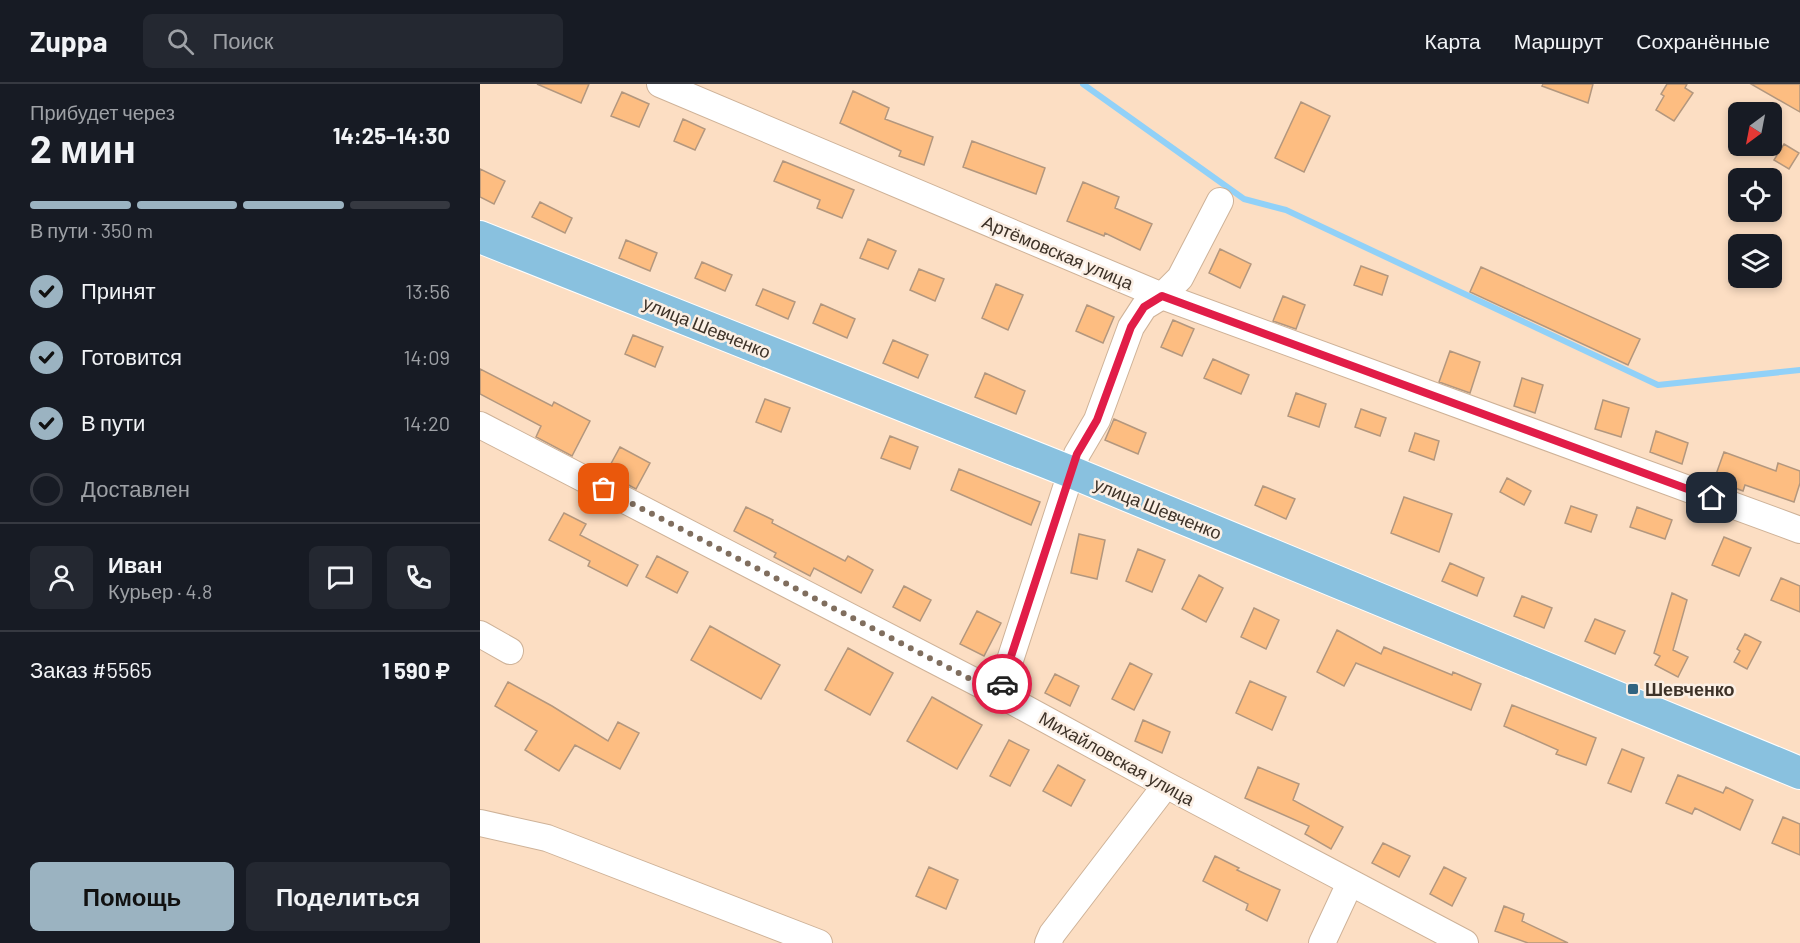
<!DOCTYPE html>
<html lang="ru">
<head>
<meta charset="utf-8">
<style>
  :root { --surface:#171b24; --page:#242831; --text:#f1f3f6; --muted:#9ea1a6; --line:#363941; --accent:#9bb3c1 }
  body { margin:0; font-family:Barlow,sans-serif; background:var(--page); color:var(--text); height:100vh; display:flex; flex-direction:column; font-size:22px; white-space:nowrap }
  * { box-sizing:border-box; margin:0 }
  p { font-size:20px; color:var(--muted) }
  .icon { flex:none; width:33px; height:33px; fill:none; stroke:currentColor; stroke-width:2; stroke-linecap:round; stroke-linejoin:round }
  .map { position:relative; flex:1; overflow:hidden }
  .details { display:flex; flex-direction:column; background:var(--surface); width:480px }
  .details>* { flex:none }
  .needle { width:39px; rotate:212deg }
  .controls { position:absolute; left:1248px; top:18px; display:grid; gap:12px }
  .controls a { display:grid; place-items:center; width:54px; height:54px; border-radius:9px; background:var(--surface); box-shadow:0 3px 9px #0003; font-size:30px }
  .pin { position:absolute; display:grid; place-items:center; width:51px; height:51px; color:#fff; margin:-26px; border-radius:12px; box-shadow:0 3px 9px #0006 }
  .courier { position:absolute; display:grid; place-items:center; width:60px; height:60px; margin:-30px; border:4px solid #e11d48; border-radius:50%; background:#fff; color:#222; box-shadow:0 2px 8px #0007 }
  .head em { font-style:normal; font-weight:700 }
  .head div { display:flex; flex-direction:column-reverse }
  .head { display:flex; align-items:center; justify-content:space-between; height:102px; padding:0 30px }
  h1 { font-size:39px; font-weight:700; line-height:45px }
  .bar { display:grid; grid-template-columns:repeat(4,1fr); gap:9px 6px; align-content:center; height:72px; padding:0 30px }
  .bar i { height:8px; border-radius:4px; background:var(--line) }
  .bar .selected { background:var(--accent) }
  .bar p { grid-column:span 4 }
  .line { display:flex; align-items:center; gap:15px; padding:0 30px; border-top:2px solid var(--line) }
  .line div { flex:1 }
  .round { display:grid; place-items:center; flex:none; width:63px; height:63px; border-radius:9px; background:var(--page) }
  ol { padding:0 30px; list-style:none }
  li { display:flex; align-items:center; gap:18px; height:66px }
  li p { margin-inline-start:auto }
  li .icon { padding:6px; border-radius:50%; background:var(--accent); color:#111; stroke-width:4 }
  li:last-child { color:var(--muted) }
  li i { width:33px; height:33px; border:3px solid var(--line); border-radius:50% }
  .cta { display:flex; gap:12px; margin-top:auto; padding:12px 30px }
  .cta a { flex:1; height:69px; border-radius:9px; background:var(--accent); color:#111; font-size:24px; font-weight:700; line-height:69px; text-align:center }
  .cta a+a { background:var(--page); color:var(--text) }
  header { display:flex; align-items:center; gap:36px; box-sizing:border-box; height:84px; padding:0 30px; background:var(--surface); border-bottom:2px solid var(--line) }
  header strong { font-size:28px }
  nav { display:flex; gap:33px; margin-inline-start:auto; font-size:21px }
  .search { width:420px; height:54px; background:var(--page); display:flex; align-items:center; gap:15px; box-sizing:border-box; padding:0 21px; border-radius:9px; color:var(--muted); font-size:22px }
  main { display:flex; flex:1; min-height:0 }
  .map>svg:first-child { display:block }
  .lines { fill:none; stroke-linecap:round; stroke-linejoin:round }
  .stream { stroke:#91d1f8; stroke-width:6 }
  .building { fill:#fdbd81; stroke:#b3977e; stroke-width:1.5 }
  .minor-casing { stroke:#ceb298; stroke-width:28 }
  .major-casing { stroke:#fff; stroke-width:34 }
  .minor { stroke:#fff; stroke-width:26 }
  .major { stroke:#89c1df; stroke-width:32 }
  .done { stroke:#806e5e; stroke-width:6; stroke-dasharray:0 10.8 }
  .route { stroke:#e11d48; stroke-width:8 }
  .poi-dot { fill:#316481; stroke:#fbefe4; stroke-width:2 }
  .labels { text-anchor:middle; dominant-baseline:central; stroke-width:5; stroke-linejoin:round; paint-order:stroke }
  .street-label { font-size:18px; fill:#3d3228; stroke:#fbefe4 }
  .poi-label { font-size:18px; font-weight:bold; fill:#3d3228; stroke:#fbefe4; text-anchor:start }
</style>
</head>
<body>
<header>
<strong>Zuppa</strong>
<div class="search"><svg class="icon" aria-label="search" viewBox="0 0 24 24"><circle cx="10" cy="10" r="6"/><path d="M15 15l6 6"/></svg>Поиск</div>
<nav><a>Карта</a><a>Маршрут</a><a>Сохранённые</a></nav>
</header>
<main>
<section class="details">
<div class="head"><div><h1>2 мин</h1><p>Прибудет через</p></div><em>14:25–14:30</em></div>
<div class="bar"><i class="selected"></i><i class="selected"></i><i class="selected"></i><i></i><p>В пути · 350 m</p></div>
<ol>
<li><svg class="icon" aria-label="check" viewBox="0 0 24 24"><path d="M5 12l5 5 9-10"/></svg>Принят<p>13:56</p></li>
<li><svg class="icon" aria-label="check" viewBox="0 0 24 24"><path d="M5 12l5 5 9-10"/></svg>Готовится<p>14:09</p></li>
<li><svg class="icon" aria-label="check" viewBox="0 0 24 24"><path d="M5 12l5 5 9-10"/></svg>В пути<p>14:20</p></li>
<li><i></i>Доставлен</li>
</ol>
<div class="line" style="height:108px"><a class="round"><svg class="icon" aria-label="person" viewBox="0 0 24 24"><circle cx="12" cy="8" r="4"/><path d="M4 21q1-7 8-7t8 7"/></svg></a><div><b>Иван</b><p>Курьер · 4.8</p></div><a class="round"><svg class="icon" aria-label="chat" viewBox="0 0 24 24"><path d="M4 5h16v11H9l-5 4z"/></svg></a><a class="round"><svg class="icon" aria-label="phone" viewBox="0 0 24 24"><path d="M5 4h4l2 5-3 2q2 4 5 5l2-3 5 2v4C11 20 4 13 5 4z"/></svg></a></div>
<div class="line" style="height:78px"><div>Заказ #5565</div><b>1 590 ₽</b></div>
<div class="cta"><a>Помощь</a><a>Поделиться</a></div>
</section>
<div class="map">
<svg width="1320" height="859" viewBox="0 0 1320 859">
  <rect width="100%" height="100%" fill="#fcdec3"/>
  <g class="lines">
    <path class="stream" d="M603,0L764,115L806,126L1178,301L1320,286"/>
  </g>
  <path class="building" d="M57,0H109L101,19Z
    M1063,0H1113L1108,19L1062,2Z
    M1187,0H1207L1205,4L1213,9L1194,37L1176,26L1184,12L1181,10Z
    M1271,0H1320V28Z
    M373,7L409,24L405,35L453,53L444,81L419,72L421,67L360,39Z
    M142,8L169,20L159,43L131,32Z
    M821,18L850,32L824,88L795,74Z
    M203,35L225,45L215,66L194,57Z
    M492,57L565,84L556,110L483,83Z
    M1304,60L1319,69L1309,85L1294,76Z
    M303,77L374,106L362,134L337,124L340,116L294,97Z
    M0,85L25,97L14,120L0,113Z
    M603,98L639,113L635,124L672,140L660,166L625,149L624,152L587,137Z
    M60,118L92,134L85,149L52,133Z
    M388,155L416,167L408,185L380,174Z
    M146,156L177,169L170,187L139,174Z
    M740,165L771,180L760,204L729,189Z
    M222,178L252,191L245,207L215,194Z
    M881,182L908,192L902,211L874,201Z
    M1001,183L1160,255L1148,281L990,208Z
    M439,185L464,195L455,217L430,206Z
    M516,200L543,211L528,246L502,234Z
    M283,205L315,218L308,235L276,221Z
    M803,212L825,221L816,245L793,237Z
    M341,220L375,235L367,254L333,239Z
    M607,221L634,233L623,259L596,247Z
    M693,236L714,245L702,272L681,263Z
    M153,251L183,263L175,283L145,270Z
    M413,256L448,271L438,294L403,279Z
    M970,267L1000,278L990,309L959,298Z
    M733,275L769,291L761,310L724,294Z
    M0,285L72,322L74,318L110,337L92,372L56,353L61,342L0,310Z
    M505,289L545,307L536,330L495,313Z
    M1042,294L1063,301L1055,329L1034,322Z
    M816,309L846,320L839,343L808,332Z
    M285,315L310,324L301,348L276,338Z
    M1123,316L1149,324L1141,353L1115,345Z
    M881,325L906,334L900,352L875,343Z
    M634,335L666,349L658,370L625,356Z
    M1176,347L1208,359L1202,380L1170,368Z
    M935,349L959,357L954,376L929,367Z
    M410,352L438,363L430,385L401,374Z
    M140,363L170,379L156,405L126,389Z
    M1244,368L1296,387L1298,379L1320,387V399L1314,418L1265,401L1263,407L1234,396Z
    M479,385L560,418L551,441L471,406Z
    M1027,394L1051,407L1044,421L1020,408Z
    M783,402L815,415L806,435L775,421Z
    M924,413L972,430L959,468L911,449Z
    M1091,422L1117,431L1111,448L1085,439Z
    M266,423L293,436L292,439L365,477L368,472L393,486L381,509L334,484L330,492L294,473L296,469L254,447Z
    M1157,423L1192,436L1185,455L1150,443Z
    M84,429L106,440L100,451L158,481L147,502L108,482L110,477L69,456Z
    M599,450L625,456L617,495L591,489Z
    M1244,453L1271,464L1259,492L1232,481Z
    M658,465L685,476L672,508L646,497Z
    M177,472L208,488L197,509L166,493Z
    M970,479L1004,494L997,512L962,497Z
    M719,491L743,504L726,538L702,525Z
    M1301,494L1320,502V528L1291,516Z
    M424,502L451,516L440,537L413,523Z
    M1192,509L1207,516L1193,566L1208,573L1198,593L1175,581L1180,572L1174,569Z
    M1042,512L1072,524L1064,544L1034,532Z
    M774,524L799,536L786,565L761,553Z
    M497,527L521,539L504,572L480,560Z
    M1115,535L1145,547L1135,570L1105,557Z
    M230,542L300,581L281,615L211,576Z
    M857,546L901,570L904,563L972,591L973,588L1001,600L991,626L876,579L864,602L837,588Z
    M1265,550L1281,558L1267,585L1254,578L1260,567L1257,565Z
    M368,564L413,589L390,631L345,606Z
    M650,579L672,590L654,626L632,615Z
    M575,590L599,602L590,622L565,609Z
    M770,597L806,613L792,646L756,629Z
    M28,598L72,622L128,657L138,638L159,649L140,685L95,661L79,687L45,666L57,647L15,622Z
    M452,613L502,641L477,685L427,657Z
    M1032,621L1116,654L1106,681L1076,670L1078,666L1024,642Z
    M663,636L690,648L682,669L655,657Z
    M529,656L549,666L530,702L510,692Z
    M1142,665L1164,674L1151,708L1128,699Z
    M578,681L605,696L591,722L563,707Z
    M778,683L819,700L813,716L863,743L851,765L825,750L829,742L765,714Z
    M1198,691L1243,709L1246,703L1273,716L1260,746L1215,724L1212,730L1186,719Z
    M1303,733L1320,740V771L1292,759Z
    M903,759L930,772L919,793L892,779Z
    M735,772L759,784L757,786L800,806L787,837L766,826L768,820L723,797Z
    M449,783L478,796L466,825L436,812Z
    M964,783L986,794L972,822L950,810Z
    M1024,822L1044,830L1042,837L1088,859H1048L1015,847Z"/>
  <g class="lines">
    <defs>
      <path id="minor" d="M180,0L682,212L1320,446
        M0,341L519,610L686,701L985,859
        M0,550L30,567
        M519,610L597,370L617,336L651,243L664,223L682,212L700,194L740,117
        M0,739L67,754L339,859
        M568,859L572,850L686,701
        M842,859L870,799"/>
      <path id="major" d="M0,153L591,388L1320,689"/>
    </defs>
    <use href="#minor" class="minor-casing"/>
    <use href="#major" class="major-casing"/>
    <use href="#minor" class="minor"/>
    <use href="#major" class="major"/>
  </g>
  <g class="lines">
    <path class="done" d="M124,405L519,610L522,600"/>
    <path class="route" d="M522,600L597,370L617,336L651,243L664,223L682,212L1232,414"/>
  </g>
  <rect class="poi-dot" x="1147" y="599" width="12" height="12" rx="3"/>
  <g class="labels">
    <g class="street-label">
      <text transform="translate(578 168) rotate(23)">Артёмовская улица</text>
      <text transform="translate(227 243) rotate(22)">улица Шевченко</text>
      <text transform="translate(678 424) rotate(22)">улица Шевченко</text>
      <text transform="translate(637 674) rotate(29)">Михайловская улица</text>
    </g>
    <g class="poi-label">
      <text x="1165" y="605">Шевченко</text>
    </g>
  </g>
</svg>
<div class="controls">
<a><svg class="needle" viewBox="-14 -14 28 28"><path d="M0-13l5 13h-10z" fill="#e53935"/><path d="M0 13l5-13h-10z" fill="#9ea1a6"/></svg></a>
<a><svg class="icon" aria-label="locate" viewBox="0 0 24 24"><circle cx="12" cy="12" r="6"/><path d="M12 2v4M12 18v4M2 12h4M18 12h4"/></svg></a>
<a><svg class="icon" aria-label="layers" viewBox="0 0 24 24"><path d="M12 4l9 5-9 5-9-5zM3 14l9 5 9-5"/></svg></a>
</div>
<div class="pin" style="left:124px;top:405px;background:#ea580c"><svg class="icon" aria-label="bag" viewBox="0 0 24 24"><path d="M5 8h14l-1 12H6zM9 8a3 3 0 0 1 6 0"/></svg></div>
<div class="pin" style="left:1232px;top:414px;background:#1f2937"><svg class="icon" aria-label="home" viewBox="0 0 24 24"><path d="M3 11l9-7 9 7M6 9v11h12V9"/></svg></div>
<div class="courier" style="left:522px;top:600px"><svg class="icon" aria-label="car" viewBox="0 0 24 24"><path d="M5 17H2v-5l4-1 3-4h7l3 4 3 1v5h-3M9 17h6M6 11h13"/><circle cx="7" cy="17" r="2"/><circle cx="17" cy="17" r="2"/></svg></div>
</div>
</main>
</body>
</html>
